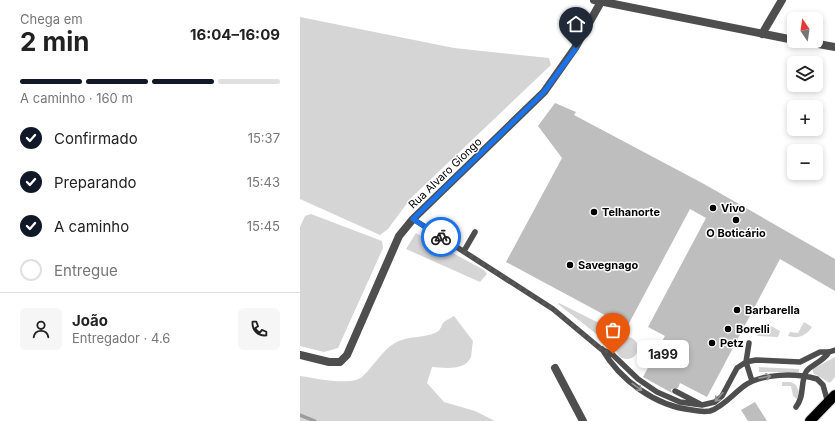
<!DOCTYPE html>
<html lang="pt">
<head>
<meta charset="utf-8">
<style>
  :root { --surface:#fff; --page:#f6f6f6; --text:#222; --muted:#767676; --line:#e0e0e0; --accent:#111827 }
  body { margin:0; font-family:Inter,sans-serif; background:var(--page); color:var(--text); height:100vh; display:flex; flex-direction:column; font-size:15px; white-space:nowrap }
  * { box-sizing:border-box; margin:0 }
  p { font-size:13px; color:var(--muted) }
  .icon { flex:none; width:22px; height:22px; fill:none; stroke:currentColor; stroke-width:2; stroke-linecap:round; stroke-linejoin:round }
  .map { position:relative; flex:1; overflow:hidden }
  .side { display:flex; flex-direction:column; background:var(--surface); width:300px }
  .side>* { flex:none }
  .needle { width:26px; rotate:347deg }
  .fabs { position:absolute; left:487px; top:12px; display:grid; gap:8px }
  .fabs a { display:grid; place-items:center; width:36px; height:36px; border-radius:6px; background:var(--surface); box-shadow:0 2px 6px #0003; font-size:20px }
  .pin { position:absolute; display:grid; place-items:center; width:34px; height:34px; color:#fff; margin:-41px -17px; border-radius:50% 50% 50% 0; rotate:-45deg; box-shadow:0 0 4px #0007 }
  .pin .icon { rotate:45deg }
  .courier { position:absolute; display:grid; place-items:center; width:40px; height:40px; margin:-20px; border:3px solid #1a73e8; border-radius:50%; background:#fff; color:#222; box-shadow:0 1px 5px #0007 }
  .bubble { position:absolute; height:28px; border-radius:6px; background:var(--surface); box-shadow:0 2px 6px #0003; font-size:13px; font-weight:700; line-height:28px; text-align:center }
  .summary em { font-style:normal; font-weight:700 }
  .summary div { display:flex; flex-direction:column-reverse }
  .summary { display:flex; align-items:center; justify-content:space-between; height:68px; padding:0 20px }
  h1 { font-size:26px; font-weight:700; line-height:30px }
  .bar { display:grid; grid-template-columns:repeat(4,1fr); gap:6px 4px; align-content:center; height:48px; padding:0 20px }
  .bar i { height:5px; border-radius:3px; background:var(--line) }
  .bar .on { background:var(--accent) }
  .bar p { grid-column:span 4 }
  .line { display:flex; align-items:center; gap:10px; padding:0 20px; border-top:1px solid var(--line) }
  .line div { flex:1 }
  .round { display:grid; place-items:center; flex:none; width:42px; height:42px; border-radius:6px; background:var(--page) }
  ol { padding:0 20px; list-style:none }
  li { display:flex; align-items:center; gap:12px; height:44px }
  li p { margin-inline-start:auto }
  li .icon { padding:4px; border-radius:50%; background:var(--accent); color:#fff; stroke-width:4 }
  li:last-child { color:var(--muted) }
  li i { width:22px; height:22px; border:2px solid var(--line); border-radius:50% }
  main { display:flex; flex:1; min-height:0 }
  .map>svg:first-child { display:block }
  .green { fill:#d5d5d5 }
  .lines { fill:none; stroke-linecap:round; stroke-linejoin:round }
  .stream { stroke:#9c9c9c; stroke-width:3.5 }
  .building { fill:#bebebe }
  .primary-casing { stroke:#dbdbdb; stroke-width:12 }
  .service { stroke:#4e4e4e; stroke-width:5.5 }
  .minor { stroke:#4e4e4e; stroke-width:8 }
  .primary { stroke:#000; stroke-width:10 }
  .oneway { stroke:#959595 }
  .done { stroke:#595959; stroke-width:4; stroke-dasharray:0 7.2 }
  .route { stroke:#1a73e8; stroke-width:5 }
  .poi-dot { fill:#000; stroke:#fff; stroke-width:1.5 }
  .labels { text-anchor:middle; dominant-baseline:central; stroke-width:3; stroke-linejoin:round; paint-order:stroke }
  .street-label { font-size:11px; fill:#000; stroke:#fff }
  .poi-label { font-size:11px; font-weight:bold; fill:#000; stroke:#fff; text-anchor:start }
</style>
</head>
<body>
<main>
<section class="side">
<div class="summary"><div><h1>2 min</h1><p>Chega em</p></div><em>16:04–16:09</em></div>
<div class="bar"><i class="on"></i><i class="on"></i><i class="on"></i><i></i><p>A caminho · 160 m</p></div>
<ol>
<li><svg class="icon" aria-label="check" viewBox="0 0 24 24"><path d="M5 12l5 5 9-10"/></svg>Confirmado<p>15:37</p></li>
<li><svg class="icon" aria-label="check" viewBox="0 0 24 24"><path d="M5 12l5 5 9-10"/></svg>Preparando<p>15:43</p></li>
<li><svg class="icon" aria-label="check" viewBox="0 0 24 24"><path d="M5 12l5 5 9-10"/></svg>A caminho<p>15:45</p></li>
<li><i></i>Entregue</li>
</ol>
<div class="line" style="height:72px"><a class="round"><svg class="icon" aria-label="person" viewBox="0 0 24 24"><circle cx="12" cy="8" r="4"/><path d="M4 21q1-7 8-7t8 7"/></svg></a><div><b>João</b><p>Entregador · 4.6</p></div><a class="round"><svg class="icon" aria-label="phone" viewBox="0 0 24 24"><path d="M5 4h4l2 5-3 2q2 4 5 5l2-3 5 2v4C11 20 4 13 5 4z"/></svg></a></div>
</section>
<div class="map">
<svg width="535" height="421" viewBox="0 0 535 421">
  <rect width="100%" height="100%" fill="#fff"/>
  <path class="green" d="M0,17L154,48L249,58L251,65L111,198L88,229L80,235L0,199Z
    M11,214L82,241L83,248L38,348L24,352L0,346V227L5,216Z
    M116,233L184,270L187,274L180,282L106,249Z
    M259,303L309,328V333L299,336L258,304Z
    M154,316L173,341C172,345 172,352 171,357C165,371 145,368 132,367L127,383L144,402L175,411L195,421H0V376C15,378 52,387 63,376C74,366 82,350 95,343C108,335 123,339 137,332C141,330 141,325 144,322C146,320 151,318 154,316Z
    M504,322L512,327C506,336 498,339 488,336L490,332L498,333Z
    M471,326L480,331L478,337L457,336L461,329L469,330Z
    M316 348a11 11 0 1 1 22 0a11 11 0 1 1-22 0Z
    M535,357V377L530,383L513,373V369Z
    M459,367L499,369V372H459Z
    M482,382H491L496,385L499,392L497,399L493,396L491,386H482Z"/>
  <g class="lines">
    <path class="stream" d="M0,415L15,421"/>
  </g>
  <path class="building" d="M255,103L276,112L274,115L404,184L535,259V291L480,259L407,397L380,383L378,388L371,389L372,393L343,377L365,336L348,327L406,218L390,209L327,327L206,262L262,158L238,126Z
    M455,402L467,421H448L441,410Z"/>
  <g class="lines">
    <defs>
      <path id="primary" d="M510,421L535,395"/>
    </defs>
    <use href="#primary" class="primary-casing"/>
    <path class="service" d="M113,219L253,309L301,349L313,355L338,379L357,392L380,402L402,405L415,402L422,396L437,368L446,362L456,360L500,362L520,352H529L535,350
      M164,251L175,232
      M449,343L446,362L452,381
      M302,349C320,380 355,406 392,410C397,411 404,412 410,411C423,407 433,394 444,386C461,373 497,373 517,379L523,385L528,403
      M375,391L400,404
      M496,407C505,396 500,383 506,372C509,366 523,362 529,352"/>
    <path class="minor" d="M294,0L494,40
      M462,34L482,0
      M502,41L535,47
      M0,355L29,362H40L47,355L99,236L113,219L244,92L275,48L302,0
      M255,368L283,421"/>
    <use href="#primary" class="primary"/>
  </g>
  <defs><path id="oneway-shaft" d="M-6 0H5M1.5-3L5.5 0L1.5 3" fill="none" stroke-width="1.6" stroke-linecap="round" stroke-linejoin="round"/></defs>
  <g class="oneway">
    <use href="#oneway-shaft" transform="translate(465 377) rotate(-11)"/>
    <use href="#oneway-shaft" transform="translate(337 387) rotate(36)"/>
    <use href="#oneway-shaft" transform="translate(419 397) rotate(132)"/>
  </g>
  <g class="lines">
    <path class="done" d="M141,237L253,309L301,349L313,354"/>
    <path class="route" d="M141,237L113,219L244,92L276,48"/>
  </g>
  <g class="poi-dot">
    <circle cx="413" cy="208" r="4"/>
    <circle cx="294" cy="212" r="4"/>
    <circle cx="436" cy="220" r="4"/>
    <circle cx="270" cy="265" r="4"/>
    <circle cx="437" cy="310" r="4"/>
    <circle cx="428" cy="329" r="4"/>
    <circle cx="412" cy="343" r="4"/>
  </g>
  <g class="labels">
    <g class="street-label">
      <text transform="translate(145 173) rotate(-44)">Rua Alvaro Giongo</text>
    </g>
    <g class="poi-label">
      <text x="421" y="208">Vivo</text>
      <text x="302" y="212">Telhanorte</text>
      <text x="436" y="233" text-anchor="middle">O Boticário</text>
      <text x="278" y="265">Savegnago</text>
      <text x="445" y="310">Barbarella</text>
      <text x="436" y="329">Borelli</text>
      <text x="420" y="343">Petz</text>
    </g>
  </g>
</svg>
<div class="fabs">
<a><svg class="needle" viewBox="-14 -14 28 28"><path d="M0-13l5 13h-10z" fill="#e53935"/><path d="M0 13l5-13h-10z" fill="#767676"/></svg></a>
<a><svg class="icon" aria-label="layers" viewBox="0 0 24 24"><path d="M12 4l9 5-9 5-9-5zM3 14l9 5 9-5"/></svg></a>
<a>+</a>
<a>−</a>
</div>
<div class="pin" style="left:313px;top:354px;background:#ea580c"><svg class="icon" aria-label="bag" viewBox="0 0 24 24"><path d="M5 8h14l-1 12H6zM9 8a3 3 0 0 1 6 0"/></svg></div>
<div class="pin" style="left:276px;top:48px;background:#1f2937"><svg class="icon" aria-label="home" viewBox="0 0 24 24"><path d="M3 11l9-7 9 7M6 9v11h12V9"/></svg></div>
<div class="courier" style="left:141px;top:237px"><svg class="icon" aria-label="bike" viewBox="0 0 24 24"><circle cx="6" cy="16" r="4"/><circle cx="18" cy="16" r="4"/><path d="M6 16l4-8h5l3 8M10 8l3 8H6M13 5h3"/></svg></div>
<div class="bubble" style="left:337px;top:340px;width:52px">1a99</div>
</div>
</main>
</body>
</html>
